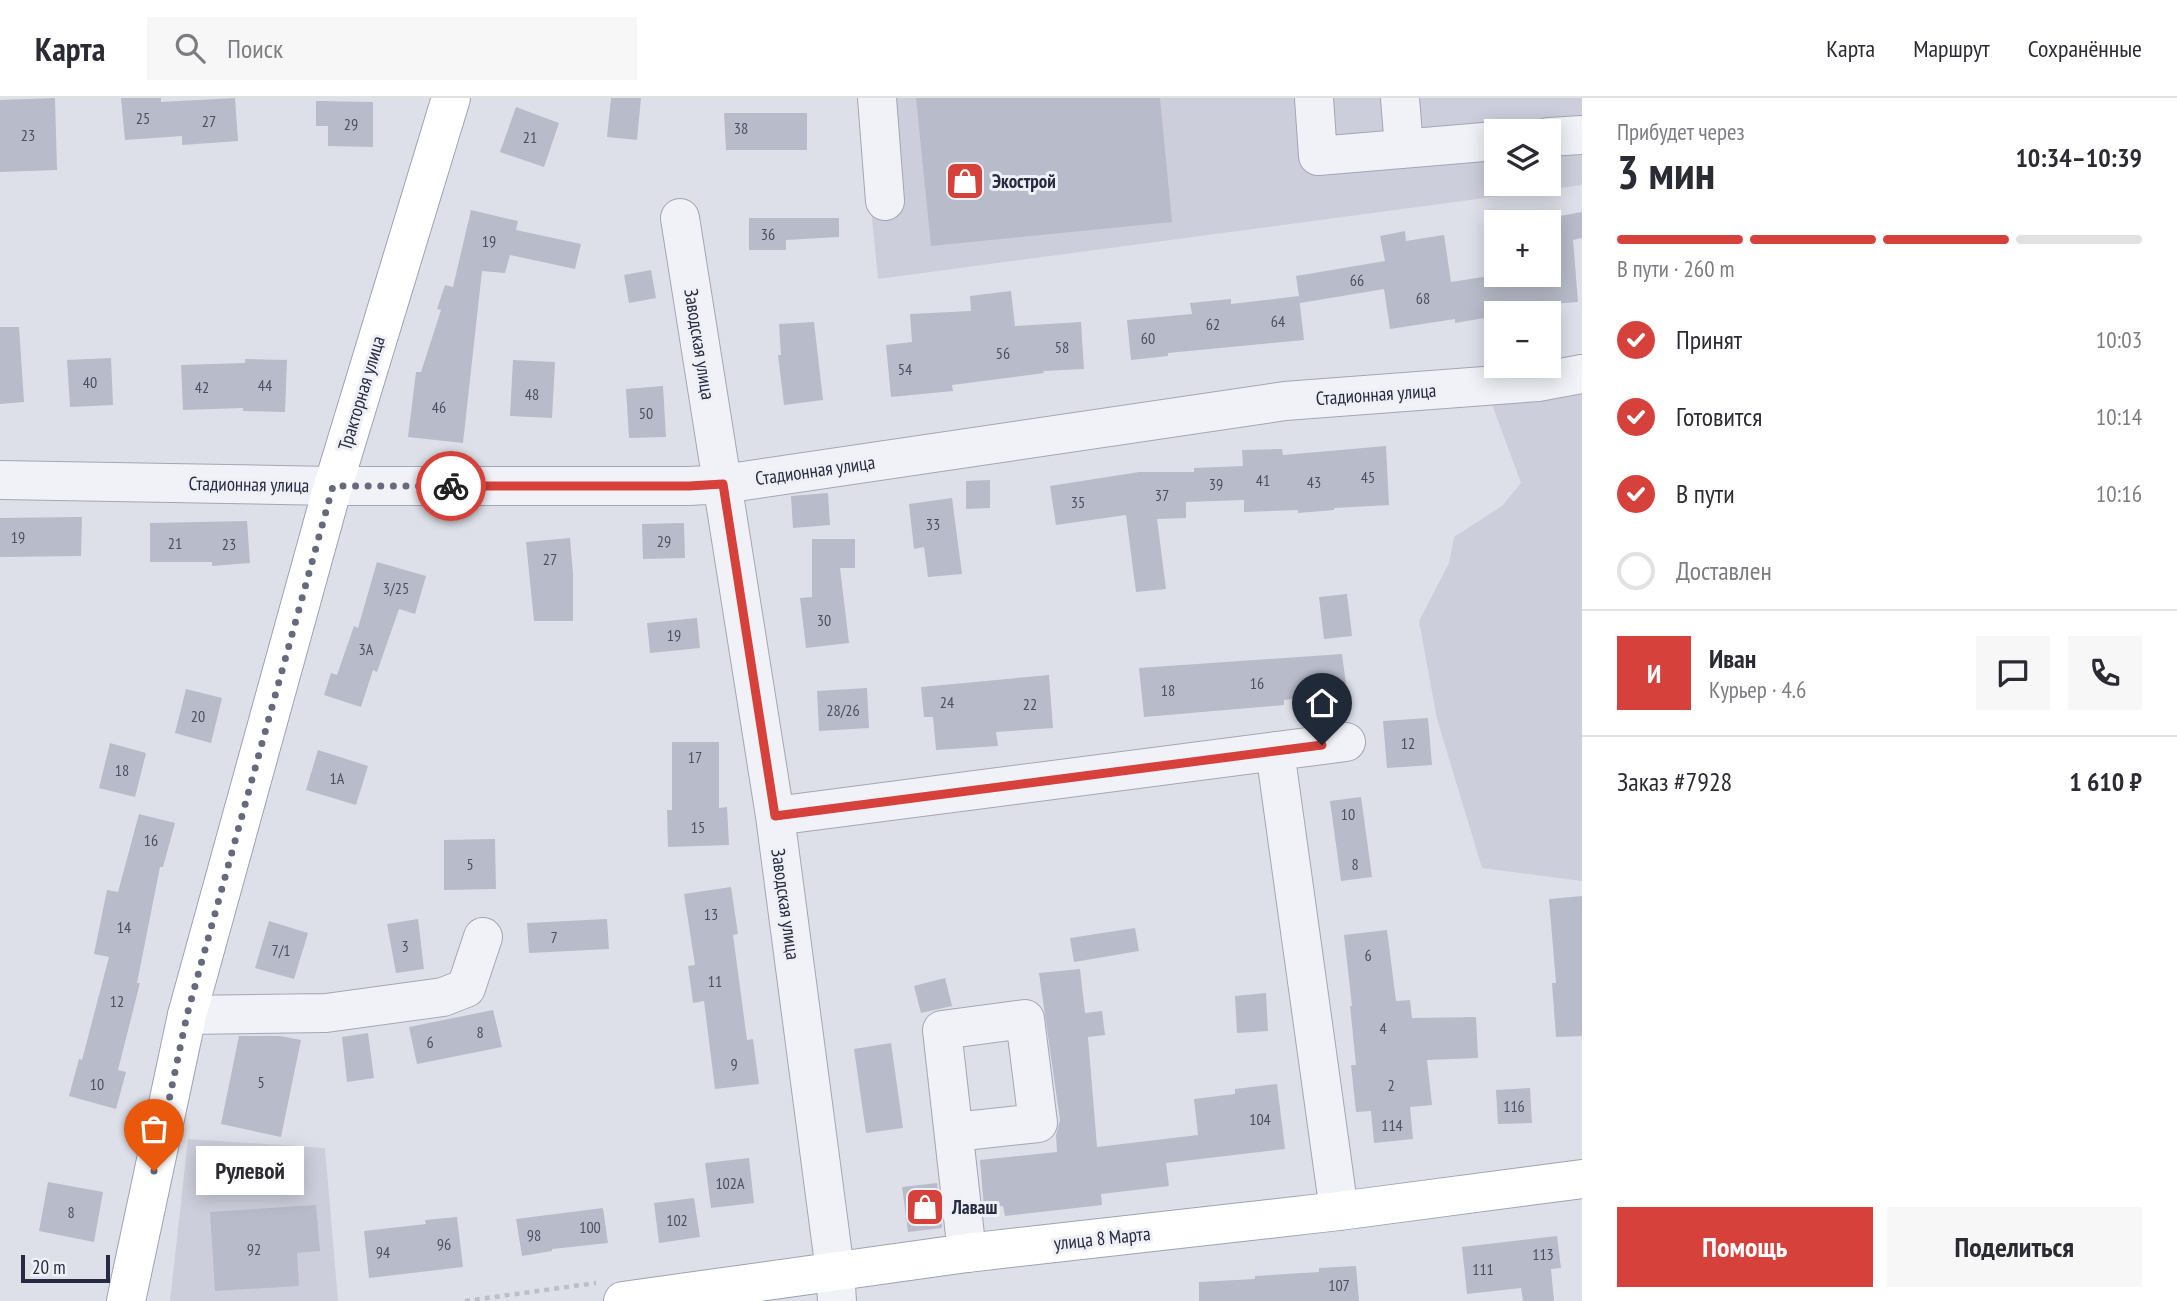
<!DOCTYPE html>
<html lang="ru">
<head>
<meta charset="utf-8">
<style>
  :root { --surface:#fff; --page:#f7f7f7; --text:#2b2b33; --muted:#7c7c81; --line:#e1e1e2; --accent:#d6423b }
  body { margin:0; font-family:"PT Sans Narrow",sans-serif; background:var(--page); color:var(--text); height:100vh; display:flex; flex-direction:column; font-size:26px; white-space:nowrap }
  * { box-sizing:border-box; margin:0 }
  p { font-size:23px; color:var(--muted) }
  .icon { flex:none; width:38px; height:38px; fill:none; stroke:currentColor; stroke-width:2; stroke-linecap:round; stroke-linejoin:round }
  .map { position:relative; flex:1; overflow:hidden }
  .sheet { display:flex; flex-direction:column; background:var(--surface); width:595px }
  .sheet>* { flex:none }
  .tools { position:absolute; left:1484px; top:21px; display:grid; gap:14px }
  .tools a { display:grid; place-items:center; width:77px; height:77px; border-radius:0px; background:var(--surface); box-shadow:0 4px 18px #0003; font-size:35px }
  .scale { position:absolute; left:21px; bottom:18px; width:89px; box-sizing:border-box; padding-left:7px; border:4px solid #262b41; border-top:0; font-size:19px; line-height:24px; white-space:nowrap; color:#262b41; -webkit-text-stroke:5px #eef0f6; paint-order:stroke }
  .pin { position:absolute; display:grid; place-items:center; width:60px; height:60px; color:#fff; margin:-72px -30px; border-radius:50% 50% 50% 0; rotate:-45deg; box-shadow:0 0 7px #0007 }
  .pin .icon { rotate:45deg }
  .courier { position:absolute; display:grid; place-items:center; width:70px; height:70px; margin:-35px; border:5px solid #d6423b; border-radius:50%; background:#fff; color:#222; box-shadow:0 2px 9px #0007 }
  .bubble { position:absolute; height:49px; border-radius:0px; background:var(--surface); box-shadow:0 4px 18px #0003; font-size:23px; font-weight:700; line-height:49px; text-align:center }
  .headline em { font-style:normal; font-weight:700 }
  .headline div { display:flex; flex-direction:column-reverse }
  .headline { display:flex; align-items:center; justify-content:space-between; height:119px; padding:0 35px }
  h1 { font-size:46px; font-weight:700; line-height:52px }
  .bar { display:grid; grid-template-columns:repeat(4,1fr); gap:10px 7px; align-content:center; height:84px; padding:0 35px }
  .bar i { height:9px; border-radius:5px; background:var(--line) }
  .bar .active { background:var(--accent) }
  .bar p { grid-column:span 4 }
  .line { display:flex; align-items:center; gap:18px; padding:0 35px; border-top:2px solid var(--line) }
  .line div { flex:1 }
  .round { display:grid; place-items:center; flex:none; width:74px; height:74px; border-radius:0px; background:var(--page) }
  ol { padding:0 35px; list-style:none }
  li { display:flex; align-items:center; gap:21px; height:77px }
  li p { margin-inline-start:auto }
  li .icon { padding:7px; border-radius:50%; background:var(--accent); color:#fff; stroke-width:4 }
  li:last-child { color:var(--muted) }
  li i { width:38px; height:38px; border:4px solid var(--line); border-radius:50% }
  .button { display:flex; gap:14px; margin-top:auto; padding:14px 35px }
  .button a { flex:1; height:80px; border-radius:0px; background:var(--accent); color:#fff; font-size:28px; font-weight:700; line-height:80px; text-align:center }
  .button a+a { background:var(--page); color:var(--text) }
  header { display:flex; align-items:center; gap:42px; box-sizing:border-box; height:98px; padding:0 35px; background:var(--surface); border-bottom:2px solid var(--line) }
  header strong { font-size:33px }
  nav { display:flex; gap:38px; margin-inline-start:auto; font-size:24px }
  .search { width:490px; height:63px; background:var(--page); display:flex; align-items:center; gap:18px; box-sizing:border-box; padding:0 24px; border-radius:0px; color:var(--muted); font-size:26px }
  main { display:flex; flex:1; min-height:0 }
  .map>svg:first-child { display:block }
  .built { fill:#cccfdb; fill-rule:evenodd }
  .building { fill:#b8bbc9 }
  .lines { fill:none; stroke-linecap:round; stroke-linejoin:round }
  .minor-casing { stroke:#a3a6b3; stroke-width:40 }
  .major-casing { stroke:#9da2b5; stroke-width:40 }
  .path { stroke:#bcbec8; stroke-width:4.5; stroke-dasharray:5 5; stroke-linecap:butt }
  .minor { stroke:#f1f2f7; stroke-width:38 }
  .major { stroke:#fff; stroke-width:38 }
  .done { stroke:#666a7c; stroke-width:7; stroke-dasharray:0 12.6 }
  .route { stroke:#d6423b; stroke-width:9 }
  .labels { text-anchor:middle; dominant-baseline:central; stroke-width:6; stroke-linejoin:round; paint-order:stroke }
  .number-label { font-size:16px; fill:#4a4f63 }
  .poi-label { font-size:19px; font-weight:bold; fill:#262b41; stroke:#eef0f6; text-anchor:start }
  .street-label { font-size:19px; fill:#262b41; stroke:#eef0f6 }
</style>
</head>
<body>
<header>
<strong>Карта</strong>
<div class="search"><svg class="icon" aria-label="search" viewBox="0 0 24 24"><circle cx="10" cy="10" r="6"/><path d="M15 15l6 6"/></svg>Поиск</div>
<nav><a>Карта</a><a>Маршрут</a><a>Сохранённые</a></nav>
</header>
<main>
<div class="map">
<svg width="1582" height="1203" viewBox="0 0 1582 1203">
  <rect width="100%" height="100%" fill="#dee0e9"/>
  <path class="built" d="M860,0H1582V87L878,181ZM1496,33H1549V86H1496Z
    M1582,294V783L1482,770L1437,621L1419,523L1449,465L1454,439L1502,408L1521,385L1491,304Z
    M188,1041L325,1050L338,1203H170Z"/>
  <path class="building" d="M55,0L57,72L0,74V2Z
    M121,0H161V4L235,0L238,43L182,47V38L125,42Z
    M611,0H641L637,42L607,39Z
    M916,0H1160L1172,124L931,148Z
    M316,3L373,4V49L328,48V28H316Z
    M516,9L559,25L544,69L500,54Z
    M724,15H807V52H726Z
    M471,112L518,123L516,132L581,146L575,171L510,157L505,175L482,173L463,345L408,339L416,274H421L441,212L437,211L445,187L453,189Z
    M1582,114V140L1573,142L1578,204L1510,209L1511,215H1496V218L1455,225V221L1390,231L1384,191L1300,205L1296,178L1385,163L1380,138L1405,133L1406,143L1444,137L1451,184L1496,177H1549V120Z
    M749,120H839V139L786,142V152H749Z
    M651,172L656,200L629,205L624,177Z
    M1011,193L1015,228L1081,224L1084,271L1043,273L1044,275L952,287L953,293L891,299L886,247L912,244L910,216L971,213L970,198Z
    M1299,198L1304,242L1168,255V258L1131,262L1127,222L1192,216L1190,205L1231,201V206Z
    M814,224L823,302L784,307L778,257H781L779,226Z
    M0,229H19L24,304L0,306Z
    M111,260L113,307L70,309L67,262Z
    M245,261L287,262L285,314L243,313V310L183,312L181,267L245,265Z
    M513,262L555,264L552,320L510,318Z
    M663,288L666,339L629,340L626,291Z
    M1386,348L1389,407L1334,410V412L1298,415V412L1244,414V402L1186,404V420L1157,421L1166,491L1136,494L1126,417L1056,427L1050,388L1139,374H1194V370L1243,368L1242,352L1282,351L1283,357Z
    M990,382V410L966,411V383Z
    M828,395L830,427L793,430L791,398Z
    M952,400L962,476L928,479L924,449L914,451L909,406Z
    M82,419L81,458L0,459V420Z
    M247,423L250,465L212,468V464H150V425Z
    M684,425L685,460L643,461L642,426Z
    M570,440L573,476V523H534L526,444Z
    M812,441H855V470H840L849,545L806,550L800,500L812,499Z
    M377,464L426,478L415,516L399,511L377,574L373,572L361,609L324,597L331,575L337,577L354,528L358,530Z
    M1347,496L1352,538L1324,541L1319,499Z
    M697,520L700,550L650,555L647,525Z
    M1342,556L1347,594L1284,602V607L1144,619L1139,570Z
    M1049,577L1053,630L996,634L998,648L936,652L933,619H924L921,589Z
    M867,590L869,630L819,633L817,593Z
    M186,591L222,600L211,645L175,635Z
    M1428,620L1432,667L1387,670L1383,623Z
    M672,644H719V710L727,709L729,747L668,749L667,712H672Z
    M110,645L146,655L135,699L99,690Z
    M318,652L368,668L356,707L306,692Z
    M1361,699L1372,779L1341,783L1330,703Z
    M139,716L175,725L163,769H160L137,885H140L118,972L126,974L116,1011L69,998L79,961L82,962L109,859L94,856L107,792L118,794Z
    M495,741L496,791L444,792V742Z
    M731,789L738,836L733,837L747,942L753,941L759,986L715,991L704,903L693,905L688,868L695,867L684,796Z
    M1582,798V938L1556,939L1552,885H1556L1549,801Z
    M418,821L424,871L396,875L387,826Z
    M607,821L609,851L529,855L527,825Z
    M269,823L308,835L294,881L255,870Z
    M1135,830L1139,853L1074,864L1070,840Z
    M1387,832L1396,903L1410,902L1412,920L1476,919L1478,960L1427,962L1432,1007L1410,1009L1413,1041L1374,1045L1371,1013L1356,1014L1351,967H1356L1350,908H1352L1344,837Z
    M1080,871L1085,915L1102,913L1105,937L1088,939L1097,1049L1198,1037L1194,1001L1235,996V991L1277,986L1285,1051L1166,1065L1169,1088L1101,1096L1102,1107L1005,1118L1003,1108L984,1110L980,1062L1057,1054L1056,1037L1060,1022L1039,875Z
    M945,880L952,908L921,915L914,888Z
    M1266,895L1268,933L1237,935L1235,898Z
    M493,912L502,949L417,966L409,929Z
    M368,935L374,980L347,984L342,939Z
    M239,938H280L301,942L281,1039L221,1026Z
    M891,945L903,1030L866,1035L854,951Z
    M1530,990L1532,1025L1498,1026L1496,992Z
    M749,1060L754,1105L711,1110L705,1065Z
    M48,1084L103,1094L94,1144L39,1133Z
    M937,1085L942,1130L908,1134L902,1089Z
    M694,1100L700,1139L659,1145L654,1105Z
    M316,1107L320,1153L297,1155L299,1188L215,1193L210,1114Z
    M603,1110L608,1145L552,1151V1153L522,1158L516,1121Z
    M457,1119L463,1169L369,1180L364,1133L426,1126L425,1122Z
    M1557,1138L1561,1170L1551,1171L1554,1203H1523L1521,1190L1467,1196L1462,1149Z
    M1356,1168L1359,1203H1199V1184L1255,1181V1178L1319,1174V1170Z"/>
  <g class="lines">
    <defs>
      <path id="minor" d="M877,0L885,103
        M1314,0L1318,58L1496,43
        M1400,0L1404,50
        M1549,39L1582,37
        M680,120L775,718L835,1173L837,1203
        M0,382L333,388H689L723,386L1285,303L1538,284L1582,276
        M1275,653L1339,1113
        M775,718L1346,644
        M187,917L326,915L443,899L466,890L483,839
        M955,1034L1038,1025L1025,921L942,932L967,1155"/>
      <path id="major" d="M126,1203L187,917L333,388L451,0
        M623,1203L967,1155L1339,1113L1582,1081"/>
    </defs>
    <use href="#minor" class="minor-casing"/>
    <use href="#major" class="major-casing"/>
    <path class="path" d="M465,1203L596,1185"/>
    <use href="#minor" class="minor"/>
    <use href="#major" class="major"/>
  </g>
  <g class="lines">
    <path class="done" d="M154,1073L187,917L333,388H451"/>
    <path class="route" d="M451,388H689L723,386L775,718L1322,647"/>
  </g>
  <defs>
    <symbol id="shop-square" viewBox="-11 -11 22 22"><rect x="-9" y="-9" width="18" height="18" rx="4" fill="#d6423b" stroke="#eef0f6"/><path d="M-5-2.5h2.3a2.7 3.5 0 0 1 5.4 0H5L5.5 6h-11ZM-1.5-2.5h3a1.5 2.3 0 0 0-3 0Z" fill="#fff"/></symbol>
  </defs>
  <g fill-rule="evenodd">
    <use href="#shop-square" x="943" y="61" width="44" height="44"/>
    <use href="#shop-square" x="903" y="1087" width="44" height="44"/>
  </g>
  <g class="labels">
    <g class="number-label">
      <text x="143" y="20">25</text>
      <text x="209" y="23">27</text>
      <text x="351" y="26">29</text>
      <text x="741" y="30">38</text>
      <text x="28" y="37">23</text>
      <text x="530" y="39">21</text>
      <text x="768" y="136">36</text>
      <text x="489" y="143">19</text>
      <text x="1357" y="182">66</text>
      <text x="1423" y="200">68</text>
      <text x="1278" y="223">64</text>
      <text x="1213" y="226">62</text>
      <text x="1148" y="240">60</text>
      <text x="1062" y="249">58</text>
      <text x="1003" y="255">56</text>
      <text x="905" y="271">54</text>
      <text x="90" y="284">40</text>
      <text x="265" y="287">44</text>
      <text x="202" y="289">42</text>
      <text x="532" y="296">48</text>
      <text x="439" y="309">46</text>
      <text x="646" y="315">50</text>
      <text x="1368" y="379">45</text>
      <text x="1263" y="382">41</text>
      <text x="1314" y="384">43</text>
      <text x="1216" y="386">39</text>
      <text x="1162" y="397">37</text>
      <text x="1078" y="404">35</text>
      <text x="933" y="426">33</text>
      <text x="18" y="439">19</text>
      <text x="664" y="443">29</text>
      <text x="175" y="445">21</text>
      <text x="229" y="446">23</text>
      <text x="550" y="461">27</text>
      <text x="396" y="490">3/25</text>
      <text x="824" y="522">30</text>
      <text x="674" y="537">19</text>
      <text x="366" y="551">3А</text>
      <text x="1257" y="585">16</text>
      <text x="1168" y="592">18</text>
      <text x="947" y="604">24</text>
      <text x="1030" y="606">22</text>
      <text x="843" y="612">28/26</text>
      <text x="198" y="618">20</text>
      <text x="1408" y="645">12</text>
      <text x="695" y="659">17</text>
      <text x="122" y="672">18</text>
      <text x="337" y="680">1А</text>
      <text x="1348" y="716">10</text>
      <text x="698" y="729">15</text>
      <text x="151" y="742">16</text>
      <text x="470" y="766">5</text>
      <text x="1355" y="766">8</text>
      <text x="711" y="816">13</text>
      <text x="124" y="829">14</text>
      <text x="554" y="839">7</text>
      <text x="405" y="848">3</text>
      <text x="281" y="852">7/1</text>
      <text x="1368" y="857">6</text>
      <text x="715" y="883">11</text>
      <text x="117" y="903">12</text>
      <text x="1383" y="930">4</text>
      <text x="480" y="934">8</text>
      <text x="430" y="944">6</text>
      <text x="734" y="966">9</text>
      <text x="261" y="984">5</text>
      <text x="97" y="986">10</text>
      <text x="1391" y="987">2</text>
      <text x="1514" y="1008">116</text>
      <text x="1260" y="1021">104</text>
      <text x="1392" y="1027">114</text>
      <text x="730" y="1085">102А</text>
      <text x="71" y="1114">8</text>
      <text x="677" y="1122">102</text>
      <text x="590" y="1129">100</text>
      <text x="534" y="1137">98</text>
      <text x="444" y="1146">96</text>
      <text x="254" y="1151">92</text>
      <text x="383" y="1154">94</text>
      <text x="1543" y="1156">113</text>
      <text x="1483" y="1171">111</text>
      <text x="1339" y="1187">107</text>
    </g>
    <g class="poi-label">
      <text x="992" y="83">Экострой</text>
      <text x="952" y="1109">Лаваш</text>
    </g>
    <g class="street-label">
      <text transform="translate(700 246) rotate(81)">Заводская улица</text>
      <text transform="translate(361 295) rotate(-73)">Тракторная улица</text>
      <text transform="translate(1376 296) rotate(-4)">Стадионная улица</text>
      <text transform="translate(815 372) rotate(-8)">Стадионная улица</text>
      <text transform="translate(249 386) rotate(1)">Стадионная улица</text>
      <text transform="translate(786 806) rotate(82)">Заводская улица</text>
      <text transform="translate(1102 1140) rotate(-6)">улица 8 Марта</text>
    </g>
  </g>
</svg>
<div class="tools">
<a><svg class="icon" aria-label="layers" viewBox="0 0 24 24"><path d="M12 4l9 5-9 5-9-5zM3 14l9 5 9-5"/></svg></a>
<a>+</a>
<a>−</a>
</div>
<div class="scale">20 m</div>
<div class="pin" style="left:154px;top:1073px;background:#ea580c"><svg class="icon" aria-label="bag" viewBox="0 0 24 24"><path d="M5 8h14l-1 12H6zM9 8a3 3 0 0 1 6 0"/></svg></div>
<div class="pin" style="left:1322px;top:647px;background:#1f2937"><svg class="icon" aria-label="home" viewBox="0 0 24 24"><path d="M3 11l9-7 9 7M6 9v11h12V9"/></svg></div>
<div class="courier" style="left:451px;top:388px"><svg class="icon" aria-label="bike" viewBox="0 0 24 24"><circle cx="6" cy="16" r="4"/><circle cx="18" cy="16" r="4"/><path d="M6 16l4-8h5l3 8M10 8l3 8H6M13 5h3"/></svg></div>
<div class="bubble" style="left:196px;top:1048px;width:108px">Рулевой</div>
</div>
<section class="sheet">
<div class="headline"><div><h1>3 мин</h1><p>Прибудет через</p></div><em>10:34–10:39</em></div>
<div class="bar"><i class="active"></i><i class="active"></i><i class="active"></i><i></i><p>В пути · 260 m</p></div>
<ol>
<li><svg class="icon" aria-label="check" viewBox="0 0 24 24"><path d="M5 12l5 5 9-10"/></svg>Принят<p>10:03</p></li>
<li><svg class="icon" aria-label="check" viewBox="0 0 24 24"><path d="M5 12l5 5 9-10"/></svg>Готовится<p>10:14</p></li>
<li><svg class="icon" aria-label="check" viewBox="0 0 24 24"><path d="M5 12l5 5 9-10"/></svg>В пути<p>10:16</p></li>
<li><i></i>Доставлен</li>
</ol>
<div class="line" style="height:126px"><b class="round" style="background:var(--accent);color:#fff">И</b><div><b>Иван</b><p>Курьер · 4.6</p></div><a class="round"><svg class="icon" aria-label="chat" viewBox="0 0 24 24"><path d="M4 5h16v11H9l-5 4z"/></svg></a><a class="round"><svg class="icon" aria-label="phone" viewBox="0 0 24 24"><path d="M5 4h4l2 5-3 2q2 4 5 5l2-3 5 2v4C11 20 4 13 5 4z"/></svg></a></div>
<div class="line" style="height:91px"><div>Заказ #7928</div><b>1 610 ₽</b></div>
<div class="button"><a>Помощь</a><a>Поделиться</a></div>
</section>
</main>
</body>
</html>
